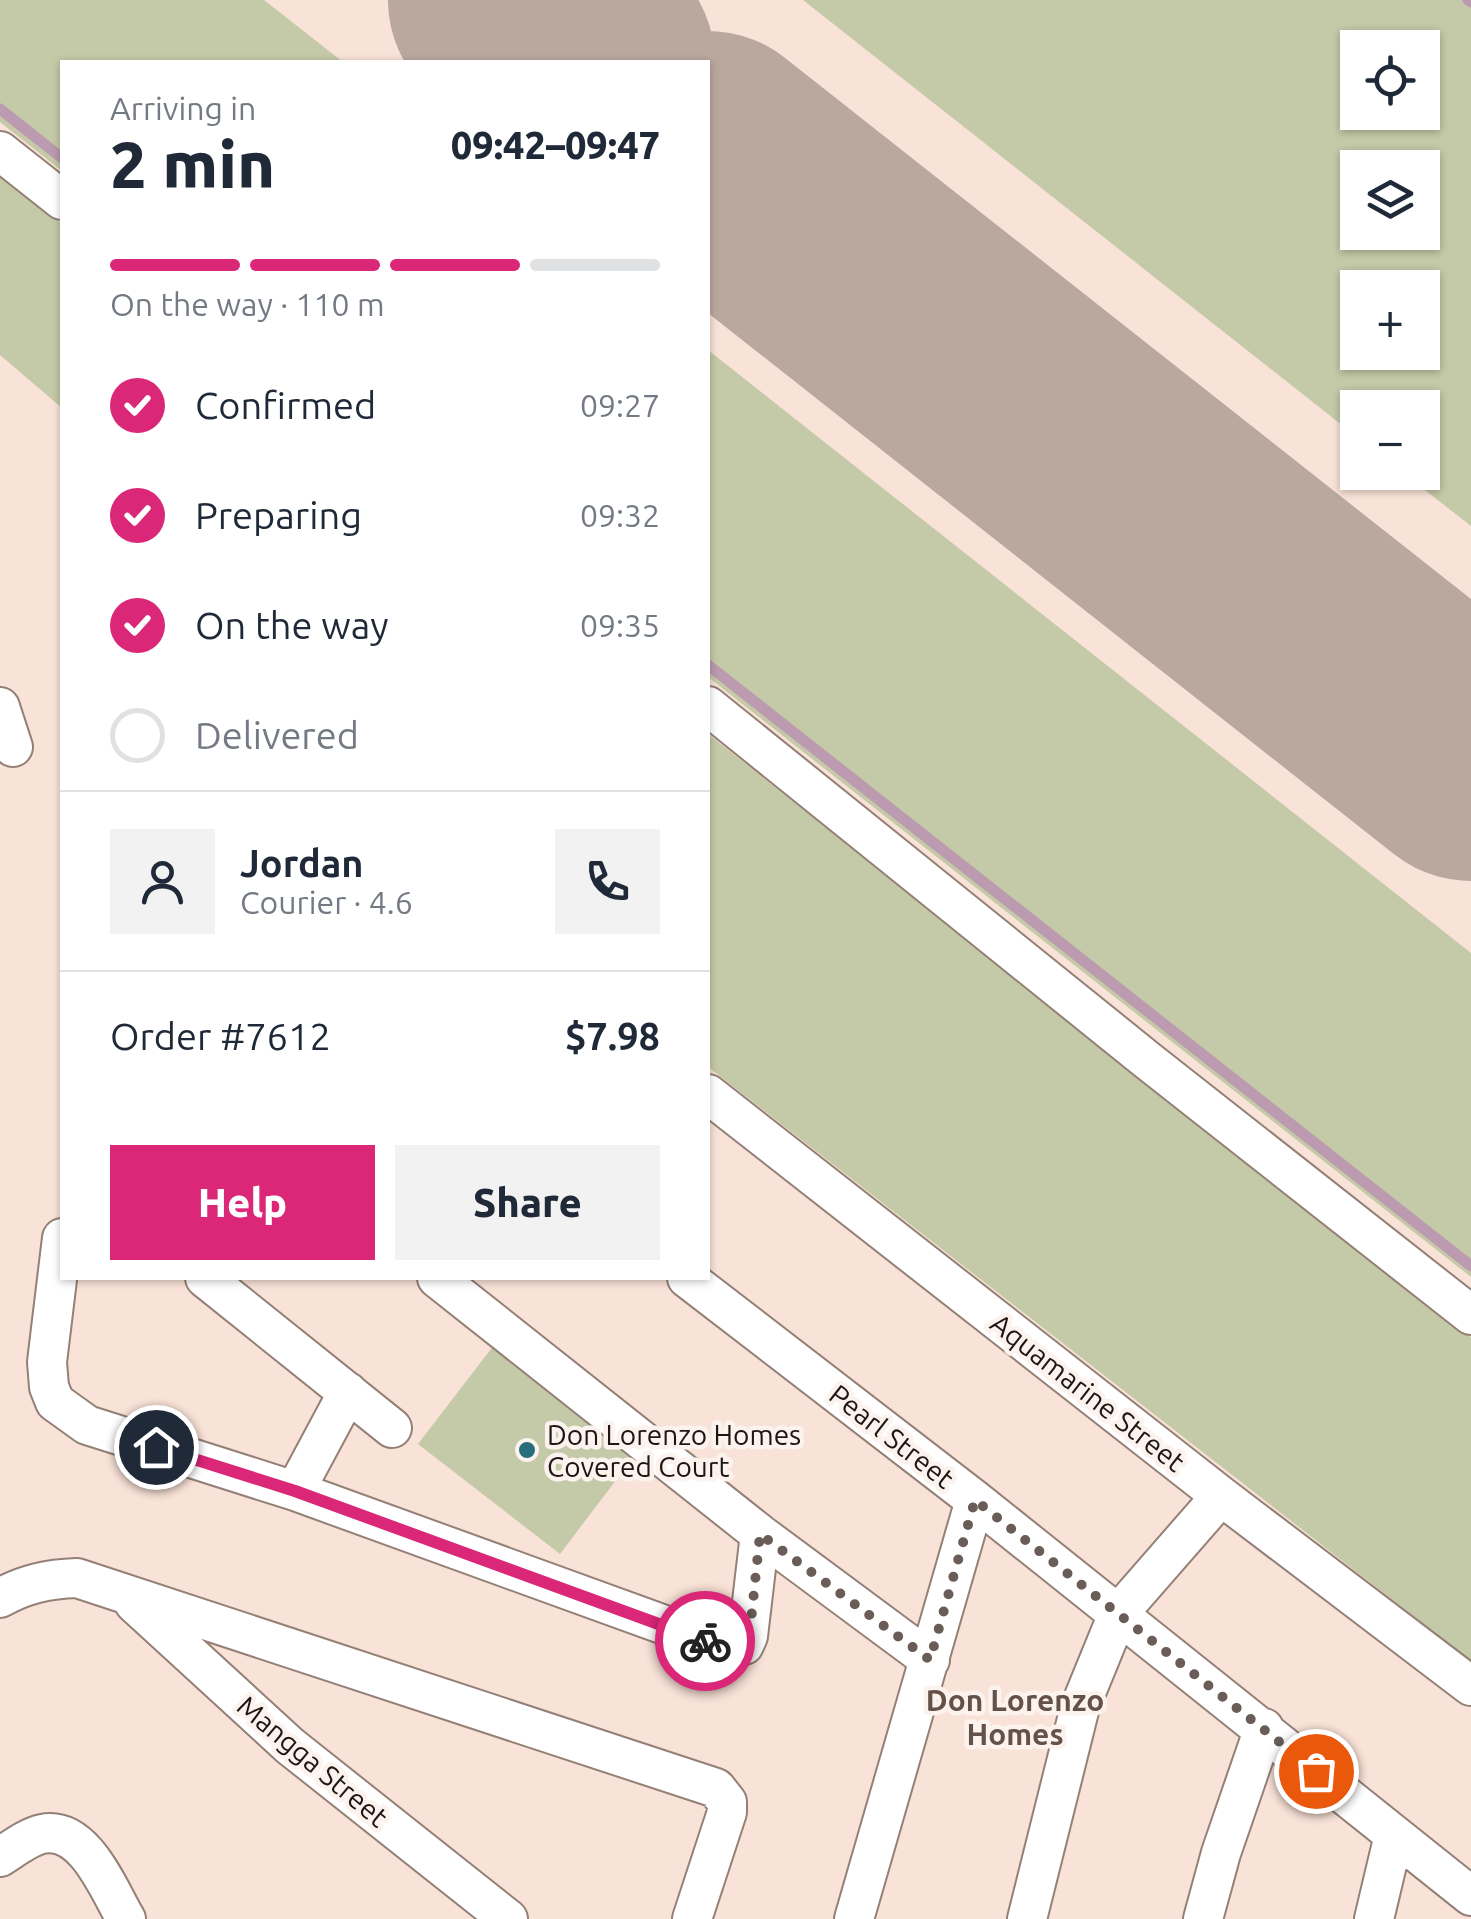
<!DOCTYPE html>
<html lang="en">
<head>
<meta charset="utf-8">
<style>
  :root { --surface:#fff; --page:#f2f2f3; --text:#1f2937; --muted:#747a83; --line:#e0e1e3; --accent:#db2777 }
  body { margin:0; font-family:Ubuntu,sans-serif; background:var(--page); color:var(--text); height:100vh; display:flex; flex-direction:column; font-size:38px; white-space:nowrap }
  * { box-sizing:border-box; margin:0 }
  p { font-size:32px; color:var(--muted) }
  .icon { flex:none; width:55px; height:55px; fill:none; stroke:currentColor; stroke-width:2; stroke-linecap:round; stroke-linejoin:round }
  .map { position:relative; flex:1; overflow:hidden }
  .sheet { position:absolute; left:60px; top:60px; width:650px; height:1220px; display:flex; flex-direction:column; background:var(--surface); border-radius:0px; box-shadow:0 2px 8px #0004 }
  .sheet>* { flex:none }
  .buttons { position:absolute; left:1340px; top:30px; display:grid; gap:20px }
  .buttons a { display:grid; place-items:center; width:100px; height:100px; border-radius:0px; background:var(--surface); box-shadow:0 2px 8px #0004; font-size:50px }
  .pin { position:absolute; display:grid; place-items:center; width:85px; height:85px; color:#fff; margin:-42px; border:5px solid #fff; border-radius:50%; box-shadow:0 2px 10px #0007 }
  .courier { position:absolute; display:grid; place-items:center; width:100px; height:100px; margin:-50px; border:8px solid #db2777; border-radius:50%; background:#fff; color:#222; box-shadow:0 2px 12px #0007 }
  .overview em { font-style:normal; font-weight:800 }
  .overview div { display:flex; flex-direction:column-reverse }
  .overview { display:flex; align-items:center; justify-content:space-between; height:170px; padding:0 50px }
  h1 { font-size:65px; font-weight:800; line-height:75px }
  .bar { display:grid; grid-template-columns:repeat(4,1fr); gap:15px 10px; align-content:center; height:120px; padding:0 50px }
  .bar i { height:12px; border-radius:8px; background:var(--line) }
  .bar .current { background:var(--accent) }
  .bar p { grid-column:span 4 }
  .line { display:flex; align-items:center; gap:25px; padding:0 50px; border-top:2px solid var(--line) }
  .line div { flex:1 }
  .round { display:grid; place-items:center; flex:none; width:105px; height:105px; border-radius:0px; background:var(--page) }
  ol { padding:0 50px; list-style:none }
  li { display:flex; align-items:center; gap:30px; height:110px }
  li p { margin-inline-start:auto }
  li .icon { padding:10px; border-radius:50%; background:var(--accent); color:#fff; stroke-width:4 }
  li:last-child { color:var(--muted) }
  li i { width:55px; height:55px; border:5px solid var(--line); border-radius:50% }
  .cta { display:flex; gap:20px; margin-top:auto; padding:20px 50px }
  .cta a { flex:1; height:115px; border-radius:0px; background:var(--accent); color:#fff; font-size:40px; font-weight:800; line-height:115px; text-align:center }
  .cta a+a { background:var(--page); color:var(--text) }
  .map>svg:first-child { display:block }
  .green { fill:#c4c9a7; fill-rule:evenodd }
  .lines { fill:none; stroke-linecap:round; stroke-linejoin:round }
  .stream { stroke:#bc9aaf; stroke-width:11 }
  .runway { stroke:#baa89f; stroke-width:248 }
  .minor-casing { stroke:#948076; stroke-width:42 }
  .minor { stroke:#fff; stroke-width:38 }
  .done { stroke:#6a5d57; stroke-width:10; stroke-dasharray:0 18 }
  .route { stroke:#db2777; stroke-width:12 }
  .poi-dot { fill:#286d7c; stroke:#fcf2ee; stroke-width:4 }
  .labels { text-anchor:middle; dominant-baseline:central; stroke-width:9; stroke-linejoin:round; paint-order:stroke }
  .street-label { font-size:28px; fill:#1d1612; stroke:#fcf2ee }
  .poi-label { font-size:28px; fill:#1d1612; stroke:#fcf2ee; text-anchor:start }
  .neighbourhood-label { font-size:30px; font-weight:bold; fill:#645148; stroke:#fcf2ee }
</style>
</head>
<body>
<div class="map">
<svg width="1471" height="1919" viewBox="0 0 1471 1919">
  <rect width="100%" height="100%" fill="#f9e2d7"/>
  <path class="green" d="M0,0H264L343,62H62V171L0,122Z
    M803,0H1471V526L1403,473L1422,472V408H1358L1357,437ZM1358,48H1422V112H1358ZM1358,168H1422V232H1358ZM1358,288H1422V352H1358Z
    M0,175L62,224V408L0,355Z
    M708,350L1471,953V1277L708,677Z
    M708,734L1471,1337V1661L708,1067Z
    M494,1345L635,1455L560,1554L418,1444Z"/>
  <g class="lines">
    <path class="stream" d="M1468,0L1471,2
      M0,109L62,158
      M708,665L1471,1266"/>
    <path class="runway" d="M512,0L591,62
      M708,155L1471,757"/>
    <defs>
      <path id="minor" d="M0,151L62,200
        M708,706L1147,1060L1471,1315
        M0,707L13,747
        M708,1094L1221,1496L1471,1686
        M62,1238L47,1362L49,1387L55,1402L87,1425L295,1491L728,1648L744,1645L748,1636L760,1534
        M205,1278L392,1428
        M437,1278L760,1534L930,1660
        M687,1278L975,1500L1471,1896
        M295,1491L348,1392
        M0,1598C25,1584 48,1579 77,1578L716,1788L727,1802V1812L692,1919
        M134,1603L290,1746L508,1919
        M0,1857C13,1849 28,1837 42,1834C85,1825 109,1891 126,1919
        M854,1919L975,1500
        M1027,1919L1080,1707L1118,1614L1221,1496
        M1203,1919L1221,1853L1264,1728
        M1374,1919L1394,1835"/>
    </defs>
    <use href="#minor" class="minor-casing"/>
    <use href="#minor" class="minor"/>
  </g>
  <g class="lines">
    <path class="done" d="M705,1641L728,1648L744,1644L751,1621L760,1534L930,1660L975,1500L1316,1771"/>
    <path class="route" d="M156,1447L295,1491L705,1641"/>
  </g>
  <circle class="poi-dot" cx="527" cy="1450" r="10"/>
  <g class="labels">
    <g class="street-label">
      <text transform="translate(1088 1392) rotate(38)">Aquamarine Street</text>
      <text transform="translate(892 1436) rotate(38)">Pearl Street</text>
      <text transform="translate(313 1761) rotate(40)">Mangga Street</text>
    </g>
    <g class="poi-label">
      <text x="547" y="1434">Don Lorenzo Homes<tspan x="547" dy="32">Covered Court</tspan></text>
    </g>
    <g class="neighbourhood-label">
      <text x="1015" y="1700">Don Lorenzo<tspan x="1015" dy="34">Homes</tspan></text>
    </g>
  </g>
</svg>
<div class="buttons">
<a><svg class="icon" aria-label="locate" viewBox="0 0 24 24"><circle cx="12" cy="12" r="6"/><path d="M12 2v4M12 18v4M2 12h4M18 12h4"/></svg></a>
<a><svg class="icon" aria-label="layers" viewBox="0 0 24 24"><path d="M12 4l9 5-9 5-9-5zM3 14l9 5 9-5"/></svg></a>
<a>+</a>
<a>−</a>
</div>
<div class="pin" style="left:1316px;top:1771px;background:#ea580c"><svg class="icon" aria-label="bag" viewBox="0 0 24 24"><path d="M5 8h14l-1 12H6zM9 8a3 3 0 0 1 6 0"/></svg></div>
<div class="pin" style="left:156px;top:1447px;background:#1f2937"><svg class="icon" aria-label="home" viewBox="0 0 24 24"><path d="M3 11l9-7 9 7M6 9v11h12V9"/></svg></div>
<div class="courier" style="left:705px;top:1641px"><svg class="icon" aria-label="bike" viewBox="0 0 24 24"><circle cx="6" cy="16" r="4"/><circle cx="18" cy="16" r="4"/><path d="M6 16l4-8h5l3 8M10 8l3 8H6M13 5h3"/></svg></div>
<section class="sheet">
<div class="overview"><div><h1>2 min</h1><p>Arriving in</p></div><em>09:42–09:47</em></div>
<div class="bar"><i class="current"></i><i class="current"></i><i class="current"></i><i></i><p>On the way · 110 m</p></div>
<ol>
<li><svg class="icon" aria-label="check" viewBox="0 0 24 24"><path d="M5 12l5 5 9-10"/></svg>Confirmed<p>09:27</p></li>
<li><svg class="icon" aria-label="check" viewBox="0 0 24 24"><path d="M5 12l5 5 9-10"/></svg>Preparing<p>09:32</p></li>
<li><svg class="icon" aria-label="check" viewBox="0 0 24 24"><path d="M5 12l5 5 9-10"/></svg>On the way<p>09:35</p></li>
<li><i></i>Delivered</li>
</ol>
<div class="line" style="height:180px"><a class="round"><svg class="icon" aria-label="person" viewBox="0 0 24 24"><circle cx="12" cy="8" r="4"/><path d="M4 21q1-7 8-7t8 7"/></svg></a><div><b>Jordan</b><p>Courier · 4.6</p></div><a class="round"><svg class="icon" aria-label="phone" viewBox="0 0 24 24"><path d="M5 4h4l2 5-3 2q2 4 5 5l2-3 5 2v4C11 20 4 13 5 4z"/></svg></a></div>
<div class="line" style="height:130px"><div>Order #7612</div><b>$7.98</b></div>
<div class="cta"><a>Help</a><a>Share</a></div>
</section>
</div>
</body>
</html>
